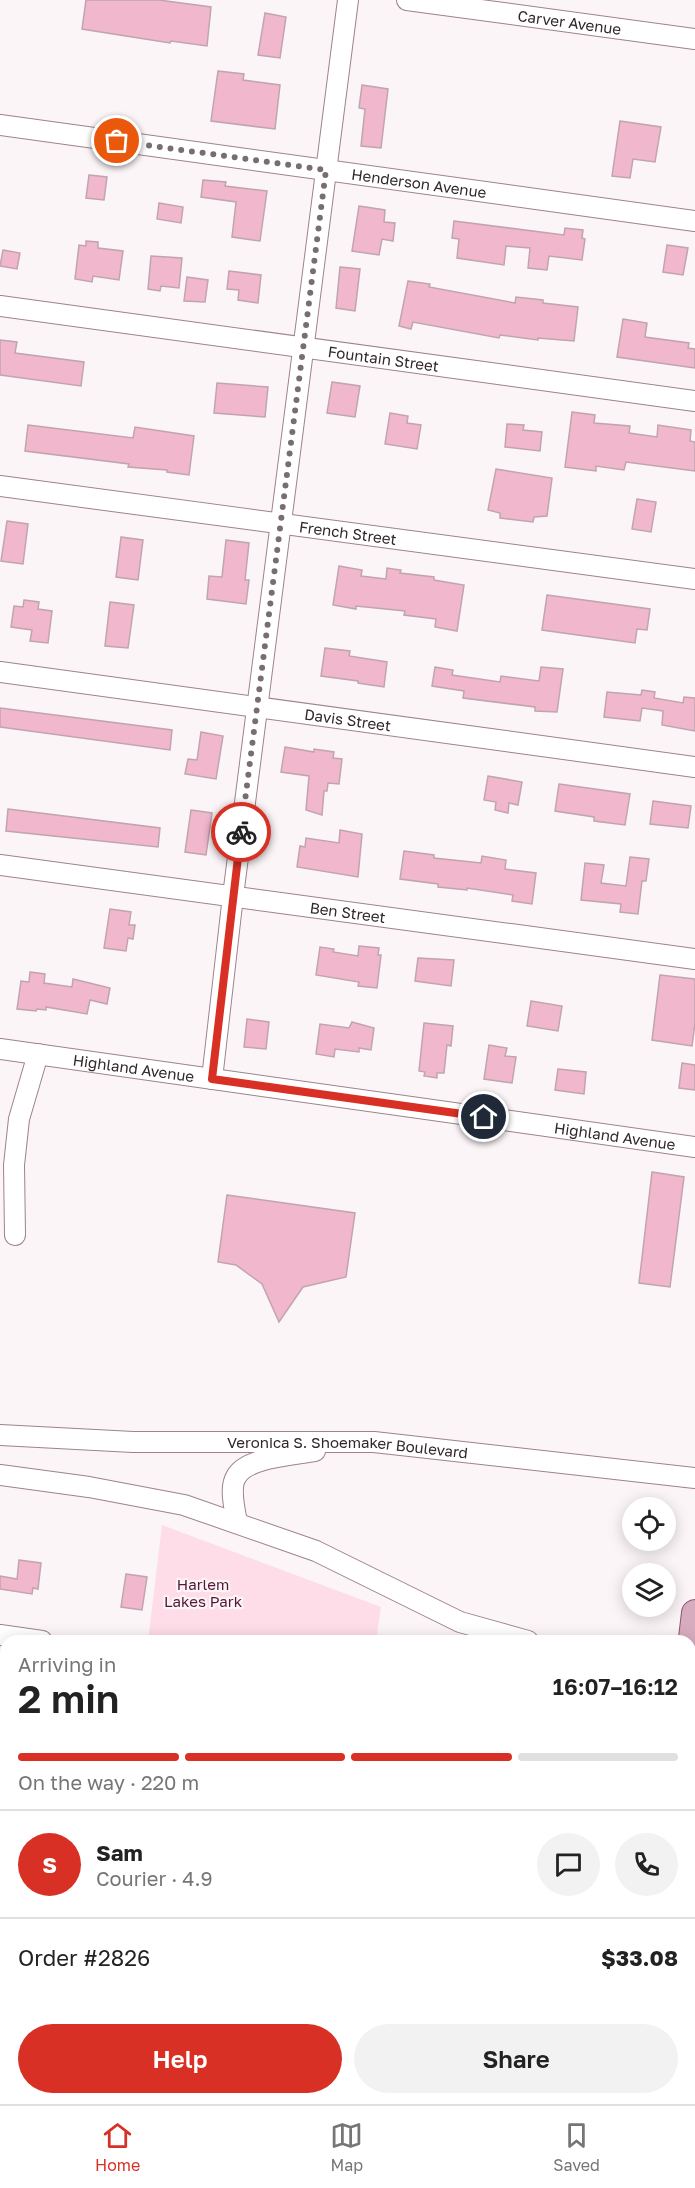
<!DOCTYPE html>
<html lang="en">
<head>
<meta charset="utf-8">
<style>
  :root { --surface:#fff; --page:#f2f2f2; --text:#222; --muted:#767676; --line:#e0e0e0; --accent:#d93025 }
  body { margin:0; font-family:"Golos Text",sans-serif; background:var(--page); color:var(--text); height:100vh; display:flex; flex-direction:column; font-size:22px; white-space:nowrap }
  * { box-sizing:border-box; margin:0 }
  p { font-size:20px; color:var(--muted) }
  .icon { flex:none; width:33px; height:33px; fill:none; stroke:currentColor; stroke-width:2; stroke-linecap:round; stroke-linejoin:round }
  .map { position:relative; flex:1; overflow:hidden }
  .sheet { position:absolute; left:0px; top:1635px; width:696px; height:470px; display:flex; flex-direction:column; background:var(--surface); border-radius:18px 18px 0 0; box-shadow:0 3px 15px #0003 }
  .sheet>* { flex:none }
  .controls { position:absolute; left:622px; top:1497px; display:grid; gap:12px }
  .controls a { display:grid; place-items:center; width:54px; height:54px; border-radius:50%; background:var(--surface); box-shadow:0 3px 15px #0003; font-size:30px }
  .pin { position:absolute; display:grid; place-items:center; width:51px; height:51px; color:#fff; margin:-26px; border:3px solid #fff; border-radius:50%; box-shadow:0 2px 6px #0007 }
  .courier { position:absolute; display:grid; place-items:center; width:60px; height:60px; margin:-30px; border:4px solid #d93025; border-radius:50%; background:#fff; color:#222; box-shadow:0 2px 8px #0007 }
  .head em { font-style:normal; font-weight:600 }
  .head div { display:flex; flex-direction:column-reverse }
  .head { display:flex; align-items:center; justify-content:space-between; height:102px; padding:0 18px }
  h1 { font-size:39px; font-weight:600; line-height:45px }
  .bar { display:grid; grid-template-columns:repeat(4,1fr); gap:9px 6px; align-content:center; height:72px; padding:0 18px }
  .bar i { height:8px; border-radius:4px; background:var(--line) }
  .bar .active { background:var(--accent) }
  .bar p { grid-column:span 4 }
  .line { display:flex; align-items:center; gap:15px; padding:0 18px; border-top:2px solid var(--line) }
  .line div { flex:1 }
  .round { display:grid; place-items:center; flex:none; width:63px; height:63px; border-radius:32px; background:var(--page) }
  .action { display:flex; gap:12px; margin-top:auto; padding:12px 18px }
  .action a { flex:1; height:69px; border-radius:36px; background:var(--accent); color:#fff; font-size:24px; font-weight:600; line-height:69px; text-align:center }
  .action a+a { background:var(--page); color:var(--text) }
  .menu { display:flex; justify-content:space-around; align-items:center; height:84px; border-top:2px solid var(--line); background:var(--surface); font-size:16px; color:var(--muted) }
  .menu a { display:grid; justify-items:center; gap:3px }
  .menu .active { color:var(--accent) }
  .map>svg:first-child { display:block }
  .green { fill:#fedce8 }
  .building { fill:#f1b7cd; stroke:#c1a4af; stroke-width:1.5 }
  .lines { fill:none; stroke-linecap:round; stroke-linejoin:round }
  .minor-casing { stroke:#9e828c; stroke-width:22 }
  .major-casing { stroke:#8b596e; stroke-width:28 }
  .minor { stroke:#fff; stroke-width:20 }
  .major { stroke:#d7acbe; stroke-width:26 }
  .done { stroke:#786e72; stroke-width:6; stroke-dasharray:0 10.8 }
  .route { stroke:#d93025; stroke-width:8 }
  .labels { text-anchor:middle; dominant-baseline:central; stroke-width:4.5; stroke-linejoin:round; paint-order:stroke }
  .street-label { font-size:15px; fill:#31262a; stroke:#fbf5f7 }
  .park-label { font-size:15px; fill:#571436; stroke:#fbf5f7 }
</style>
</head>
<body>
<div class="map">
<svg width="695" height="2104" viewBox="0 0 695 2104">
  <rect width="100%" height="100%" fill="#fbf5f7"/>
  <path class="green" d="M162,1525L381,1607L376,1641H148Z"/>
  <path class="building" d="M86,0H159L211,7L207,46L171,41L170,43L82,29Z
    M265,13L286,17L280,58L258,55Z
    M218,71L244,74L243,80L280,85L275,129L211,121Z
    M362,85L388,89L381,148L361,146L365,109L359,108Z
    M620,121L661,127L655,162L633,159L630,178L612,176Z
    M89,175L107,177L104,200L86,198Z
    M203,180L226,182L225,186L267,191L260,241L232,237L236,202L201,197Z
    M159,203L183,207L181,223L157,219Z
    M359,206L385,210L384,222L395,223L393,241L382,239L379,255L352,251Z
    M454,221L564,235L565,228L583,230L582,238L585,239L582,260L549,256L547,270L528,268L530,248L506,246L504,265L457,258L459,239L452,238Z
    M86,241L98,242V248L123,251L119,280L93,276L92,282L75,279L79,245L86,246Z
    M667,245L688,248L683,275L663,272Z
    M3,250L20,253L17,269L0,266Z
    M151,256L182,258L179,288L161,286L160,291L148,289Z
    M340,267L360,269L355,311L336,308Z
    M229,271L261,275L258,303L238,300L239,290L227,289Z
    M187,277L208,280L205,302L184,301Z
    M408,281L430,284L429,287L515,303L516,297L543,300V303L578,307L574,341L538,338V340L500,335L499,338L413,322L411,329L399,326Z
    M623,319L647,323L645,337L689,343L688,348L695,349V368L617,357Z
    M0,340L17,342L15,353L84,362L81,386L0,375Z
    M332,382L360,386L355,417L327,413Z
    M217,383L268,387L265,417L214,413Z
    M572,412L595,415L594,423L630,426L629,433L657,437L658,425L691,430L690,441L695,442V471L626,462L624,470L596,466V471L565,467Z
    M390,413L408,416L407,423L421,425L417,449L385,444Z
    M507,424L524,425L523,430L542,432L540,451L505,447Z
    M28,425L133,438L135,427L194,436L189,475L167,472V470L128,467L129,464L25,451Z
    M496,469L552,478L547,516L534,517L533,522L500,518V513L488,510Z
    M637,499L656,502L651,532L632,529Z
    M7,521L28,524L23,564L1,561Z
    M121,537L143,540L138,580L116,577Z
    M226,540L249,543L245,580H249L246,604L207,599L209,576L222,577Z
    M339,566L362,570L361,576L386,579L387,568L401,570L400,573L434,577V580L464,585L457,631L435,627L436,619L404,615L405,611L356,606V609L333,605Z
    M547,595L650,609L647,630L637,629L635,643L542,630Z
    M24,600L39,602L38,609L52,611L48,643L30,641L32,630L11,627L14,606L23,607Z
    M110,602L134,605L128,648L105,646Z
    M325,648L350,651L349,656L387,662L384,687L358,683V681L321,676Z
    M435,667L453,670L452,675L500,682L501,676L539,681L541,667L563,669L557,712L535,711V707L463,698L464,691L432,686Z
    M642,690L655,692L654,698L683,703L684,697L695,698V731L662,725L663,711L642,708L640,721L604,717L607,692L641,695Z
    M0,708L172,730L170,750L0,727Z
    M201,732L223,736L216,779L185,774L188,759L197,760Z
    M285,747L314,752V749L334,752L333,758L342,759L339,784L328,783L327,791H324L322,815L306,810L309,776L281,772Z
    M488,776L522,782L518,805L509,803L508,813L495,810L496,802L484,800Z
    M559,784L630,794L625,825L594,821V817L555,811Z
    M653,801L691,806L688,828L650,824Z
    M8,809L160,828L158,847L6,831Z
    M191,810L212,813L206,855L185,852Z
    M340,830L362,834L358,877L297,867L300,846L305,847L306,838L339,843Z
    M404,851L434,855V858L481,863L482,856L506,860L505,869L536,873L532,904L512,901L513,895L467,888V890L438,887V884L400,879Z
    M630,857L649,859L646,881H642L638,914L620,912L621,904L581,900L585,863L604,865L601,883L626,886Z
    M110,909L131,912L129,925H135L133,939L128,938L126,951L104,948Z
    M359,946L379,948L378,955H381L377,988L358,986L359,982L316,975L320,947L334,949L333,952L358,956Z
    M418,958L454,960L451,986L415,981Z
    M30,972L45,974L44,983L72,987L73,979L110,988L107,1004L90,1000L87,1014L46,1007V1010L37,1009L36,1011L17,1009L21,981L29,982Z
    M660,975L695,979V1023L692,1046L652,1040Z
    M531,1001L562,1006L558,1031L527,1026Z
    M247,1019L269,1022L266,1049L244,1047Z
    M352,1022L374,1028L371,1050L359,1048V1052L335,1049L334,1057L316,1054L320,1024L349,1028Z
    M424,1023L453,1026L451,1046L447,1045L444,1073H437V1078L424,1076L425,1072L419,1071Z
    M489,1045L507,1048L505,1056L516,1057L512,1083L484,1079Z
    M682,1063L695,1065V1090L679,1088Z
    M558,1069L586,1072L584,1094L555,1090Z
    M652,1172L684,1177L670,1287L639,1283Z
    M227,1195L355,1213L346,1277L303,1287L279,1322L262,1284L236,1265L218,1262Z
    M19,1560L41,1563L38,1589L33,1588L32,1594L0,1589V1576L17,1579Z
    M126,1574L147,1577L142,1610L121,1607Z"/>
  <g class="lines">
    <defs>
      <g id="minor">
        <path id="s1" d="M407,0L695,39"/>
        <path id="s2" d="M0,125L695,221"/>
        <path id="s3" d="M0,306L695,401"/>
        <path id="s4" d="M0,486L695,579"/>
        <path id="s5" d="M0,672L695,767"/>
        <path id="s6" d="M0,865L695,959"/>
        <path id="s7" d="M0,1049L695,1147"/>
        <path d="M212,1079L233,896L348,0"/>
        <path d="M15,1235L14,1165L19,1119L38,1054"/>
        <path id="s8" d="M0,1435L133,1442H374L695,1478"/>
        <path d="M0,1475L89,1487L184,1505L316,1551L460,1622L528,1641"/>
        <path d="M237,1523C235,1510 229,1488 236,1477C246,1457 295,1455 315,1451"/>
        <path d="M0,1635L42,1641"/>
        <path d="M690,1668H695"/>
        <path d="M0,1825L6,1826"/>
        <path d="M0,2011L6,2012"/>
        <path d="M690,2046L695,2047"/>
        <path d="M690,2075L695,2076"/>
        <path d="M360,2104L361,2098"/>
      </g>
      <path id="major" d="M690,1655L695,1613
        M690,1925L695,1883
        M635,2104L636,2098
        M669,2104V2098"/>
    </defs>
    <use href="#minor" class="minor-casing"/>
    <use href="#major" class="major-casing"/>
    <use href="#minor" class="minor"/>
    <use href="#major" class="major"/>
  </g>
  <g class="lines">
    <path class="done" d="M117,141L326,170L241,832"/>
    <path class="route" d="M241,832L212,1079L484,1117"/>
  </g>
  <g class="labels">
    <g class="street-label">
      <text stroke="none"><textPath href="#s1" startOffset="164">Carver Avenue</textPath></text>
      <text stroke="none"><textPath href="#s2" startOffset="423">Henderson Avenue</textPath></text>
      <text stroke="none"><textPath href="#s3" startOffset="387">Fountain Street</textPath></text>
      <text stroke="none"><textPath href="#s4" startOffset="351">French Street</textPath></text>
      <text stroke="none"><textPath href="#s5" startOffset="351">Davis Street</textPath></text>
      <text stroke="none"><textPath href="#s6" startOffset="351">Ben Street</textPath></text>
      <text stroke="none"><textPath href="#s7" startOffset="135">Highland Avenue</textPath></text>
      <text stroke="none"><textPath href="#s7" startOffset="621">Highland Avenue</textPath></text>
      <text stroke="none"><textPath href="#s8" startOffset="348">Veronica S. Shoemaker Boulevard</textPath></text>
    </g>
    <g class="park-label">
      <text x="203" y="1584">Harlem<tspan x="203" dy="17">Lakes Park</tspan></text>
    </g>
  </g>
</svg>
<div class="controls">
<a><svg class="icon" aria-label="locate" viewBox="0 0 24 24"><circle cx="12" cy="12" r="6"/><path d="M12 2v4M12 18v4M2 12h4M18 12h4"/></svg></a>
<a><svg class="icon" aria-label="layers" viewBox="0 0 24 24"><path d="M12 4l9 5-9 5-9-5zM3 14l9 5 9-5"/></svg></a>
</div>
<div class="pin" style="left:117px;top:141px;background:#ea580c"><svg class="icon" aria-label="bag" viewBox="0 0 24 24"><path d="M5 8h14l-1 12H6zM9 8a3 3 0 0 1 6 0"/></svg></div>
<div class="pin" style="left:484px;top:1117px;background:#1f2937"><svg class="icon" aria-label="home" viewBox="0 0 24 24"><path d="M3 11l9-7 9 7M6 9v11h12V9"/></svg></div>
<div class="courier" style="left:241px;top:832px"><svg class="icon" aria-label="bike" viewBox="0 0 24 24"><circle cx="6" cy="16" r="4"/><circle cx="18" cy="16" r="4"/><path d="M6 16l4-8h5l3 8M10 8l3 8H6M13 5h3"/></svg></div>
<section class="sheet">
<div class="head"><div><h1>2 min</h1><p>Arriving in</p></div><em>16:07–16:12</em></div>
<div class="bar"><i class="active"></i><i class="active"></i><i class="active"></i><i></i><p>On the way · 220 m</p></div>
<div class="line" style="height:108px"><b class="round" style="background:var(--accent);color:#fff">S</b><div><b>Sam</b><p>Courier · 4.9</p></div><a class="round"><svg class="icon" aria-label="chat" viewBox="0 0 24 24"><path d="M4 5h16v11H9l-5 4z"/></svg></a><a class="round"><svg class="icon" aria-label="phone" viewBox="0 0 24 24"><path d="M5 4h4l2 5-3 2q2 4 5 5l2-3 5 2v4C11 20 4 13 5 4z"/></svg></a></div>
<div class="line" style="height:78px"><div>Order #2826</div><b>$33.08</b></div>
<div class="action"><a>Help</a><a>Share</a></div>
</section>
</div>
<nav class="menu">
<a class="active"><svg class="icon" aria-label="home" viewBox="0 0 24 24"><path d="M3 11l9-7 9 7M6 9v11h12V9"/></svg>Home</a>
<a><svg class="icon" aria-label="map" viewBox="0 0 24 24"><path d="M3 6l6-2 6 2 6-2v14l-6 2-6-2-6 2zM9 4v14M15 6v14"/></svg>Map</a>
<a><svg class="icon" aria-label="saved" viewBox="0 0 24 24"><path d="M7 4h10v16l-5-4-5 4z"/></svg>Saved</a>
</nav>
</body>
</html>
